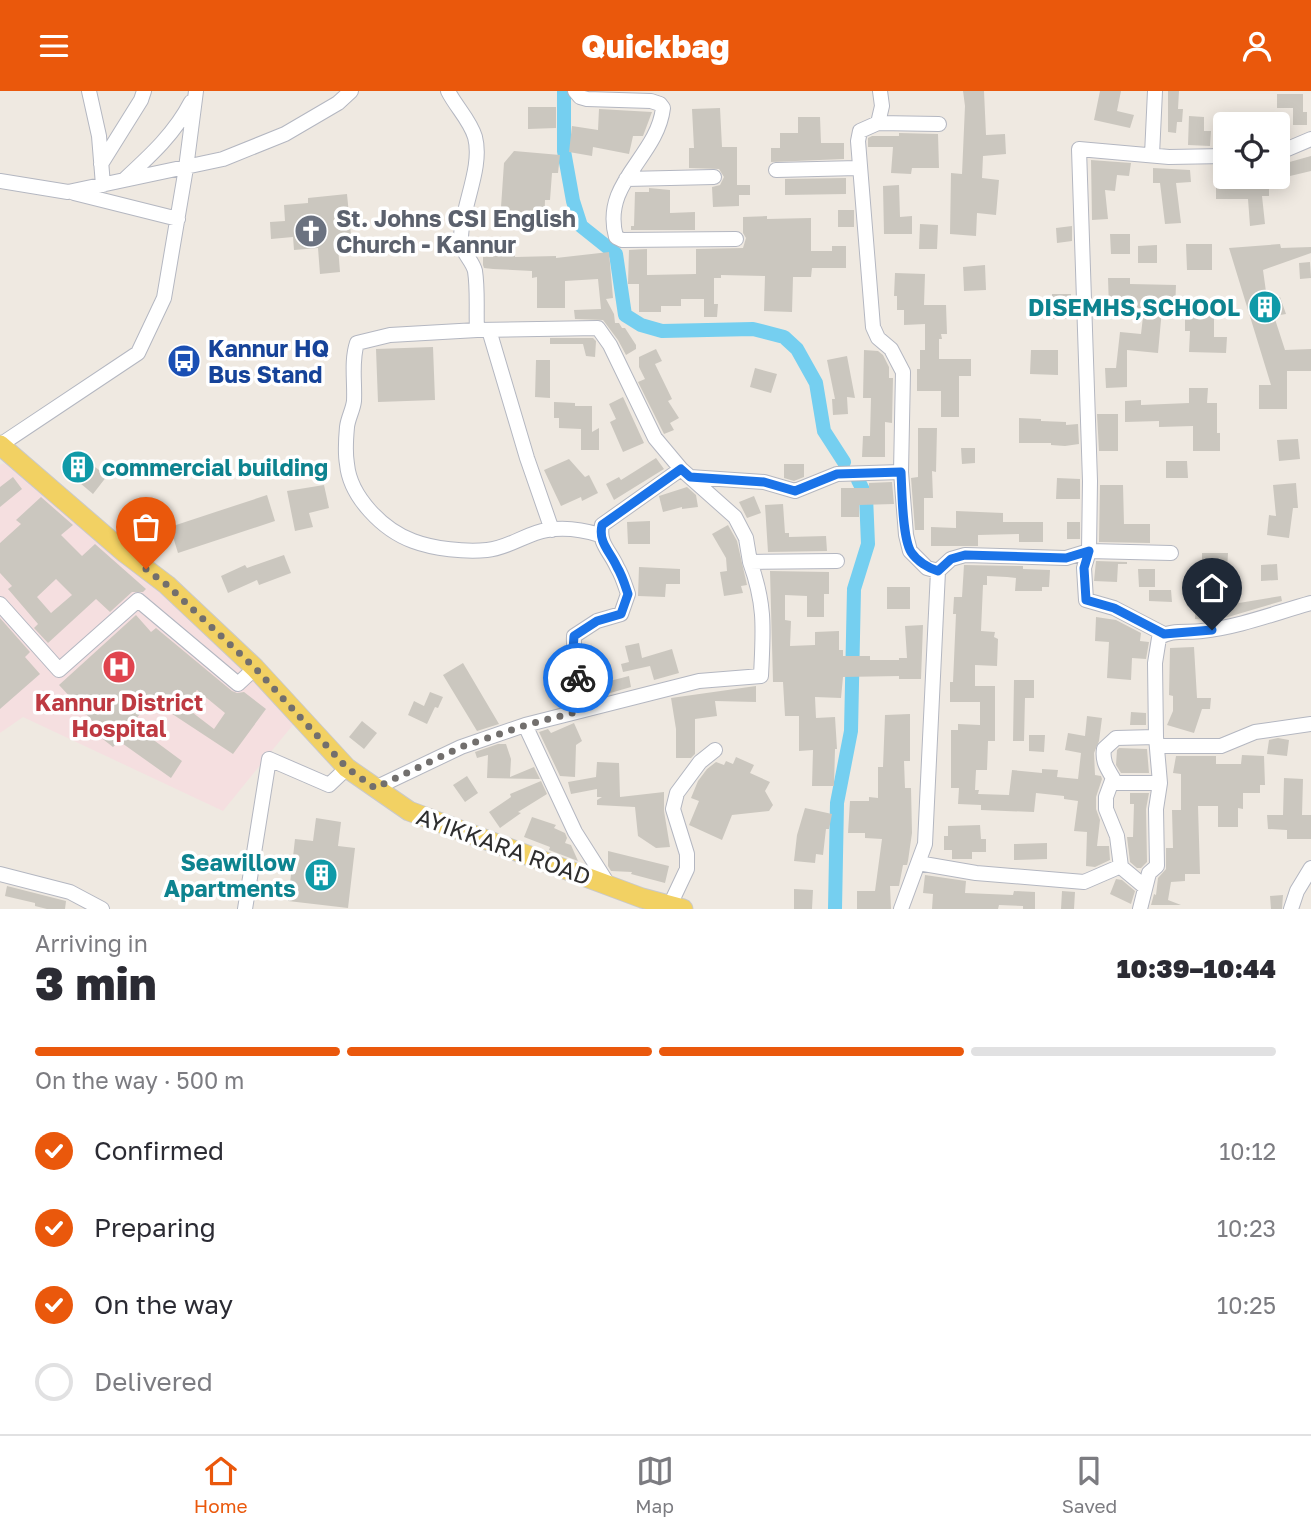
<!DOCTYPE html>
<html lang="en">
<head>
<meta charset="utf-8">
<style>
  :root { --surface:#fff; --page:#f7f7f7; --text:#2b2b33; --muted:#7c7c81; --line:#e1e1e2; --accent:#ea580c }
  body { margin:0; font-family:"Golos Text",sans-serif; background:var(--page); color:var(--text); height:100vh; display:flex; flex-direction:column; font-size:26px; white-space:nowrap }
  * { box-sizing:border-box; margin:0 }
  p { font-size:23px; color:var(--muted) }
  .icon { flex:none; width:38px; height:38px; fill:none; stroke:currentColor; stroke-width:2; stroke-linecap:round; stroke-linejoin:round }
  .map { position:relative; height:818px; overflow:hidden }
  .drawer { display:flex; flex-direction:column; background:var(--surface); flex:1 }
  .drawer>* { flex:none }
  .fabs { position:absolute; left:1213px; top:21px; display:grid; gap:14px }
  .fabs a { display:grid; place-items:center; width:77px; height:77px; border-radius:7px; background:var(--surface); box-shadow:0 4px 18px #0003; font-size:35px }
  .pin { position:absolute; display:grid; place-items:center; width:60px; height:60px; color:#fff; margin:-72px -30px; border-radius:50% 50% 50% 0; rotate:-45deg; box-shadow:0 0 7px #0007 }
  .pin .icon { rotate:45deg }
  .courier { position:absolute; display:grid; place-items:center; width:70px; height:70px; margin:-35px; border:5px solid #1a73e8; border-radius:50%; background:#fff; color:#222; box-shadow:0 2px 9px #0007 }
  .headline em { font-style:normal; font-weight:800 }
  .headline div { display:flex; flex-direction:column-reverse }
  .headline { display:flex; align-items:center; justify-content:space-between; height:119px; padding:0 35px }
  h1 { font-size:46px; font-weight:800; line-height:52px }
  .bar { display:grid; grid-template-columns:repeat(4,1fr); gap:10px 7px; align-content:center; height:84px; padding:0 35px }
  .bar i { height:9px; border-radius:5px; background:var(--line) }
  .bar .selected { background:var(--accent) }
  .bar p { grid-column:span 4 }
  ol { padding:0 35px; list-style:none }
  li { display:flex; align-items:center; gap:21px; height:77px }
  li p { margin-inline-start:auto }
  li .icon { padding:7px; border-radius:50%; background:var(--accent); color:#fff; stroke-width:4 }
  li:last-child { color:var(--muted) }
  li i { width:38px; height:38px; border:4px solid var(--line); border-radius:50% }
  header { display:flex; justify-content:space-between; align-items:center; height:91px; padding:0 35px; background:var(--accent); color:#fff; font-size:32px; font-weight:800 }
  .tabs { display:flex; justify-content:space-around; align-items:center; height:98px; border-top:2px solid var(--line); background:var(--surface); font-size:19px; color:var(--muted) }
  .tabs a { display:grid; justify-items:center; gap:4px }
  .tabs .selected { color:var(--accent) }
  .map>svg:first-child { display:block }
  .medical { fill:#f5dfe0 }
  .lines { fill:none; stroke-linecap:round; stroke-linejoin:round }
  .canal { stroke:#75cff0; stroke-width:14 }
  .building { fill:#cbc7bf; fill-rule:evenodd }
  .minor-casing { stroke:#b4b7c1; stroke-width:16 }
  .major-casing { stroke:#c9c9c9; stroke-width:21 }
  .minor { stroke:#fff; stroke-width:14 }
  .major { stroke:#f2d163; stroke-width:19 }
  .done { stroke:#726f6d; stroke-width:7; stroke-dasharray:0 12.6 }
  .route { stroke:#1a73e8; stroke-width:9 }
  .labels { text-anchor:middle; dominant-baseline:central; stroke-width:7; stroke-linejoin:round; paint-order:stroke }
  .worship-label { font-size:23px; font-weight:bold; fill:#5b616d; stroke:#fff; text-anchor:start }
  .culture-label { font-size:23px; font-weight:bold; fill:#0d838f; stroke:#fff; text-anchor:end }
  .transit-label { font-size:23px; font-weight:bold; fill:#164399; stroke:#fff; text-anchor:start }
  .health-label { font-size:23px; font-weight:bold; fill:#be3a42; stroke:#fff }
  .street-label { font-size:23px; fill:#2e2e2e; stroke:#fff }
</style>
</head>
<body>
<header><svg class="icon" aria-label="menu" viewBox="0 0 24 24"><path d="M4 6h16M4 12h16M4 18h16"/></svg>Quickbag<svg class="icon" aria-label="person" viewBox="0 0 24 24"><circle cx="12" cy="8" r="4"/><path d="M4 21q1-7 8-7t8 7"/></svg></header>
<div class="map">
<svg width="1311" height="818" viewBox="0 0 1311 818">
  <rect width="100%" height="100%" fill="#efe9e1"/>
  <path class="medical" d="M4,372L118,461L296,630L223,720L23,626L0,642V374Z"/>
  <g class="lines">
    <path class="canal" d="M564,0V60L573,110L581,135L616,163L625,224L641,234L662,240L753,238L784,246L797,258L816,292L824,340L844,371
      M835,818L837,712L851,640L854,498L868,453L866,405L858,389"/>
  </g>
  <path class="building" d="M963,0H984L986,44L1005,43L1006,63L983,65L982,87L999,89L996,124L977,122L976,145L950,143L951,82L962,83L965,15Z
    M1100,0H1121L1117,20L1134,24L1130,37L1094,29Z
    M1168,0H1179L1178,18H1183L1182,31H1177L1176,42L1168,41Z
    M1277,3H1303V21H1307V34H1293V17H1277Z
    M528,16H556V37L528,38Z
    M720,17L722,56H737V94H750V104H739V115L713,116L712,96L720,94L724,86L719,78L689,77V57H694L692,18Z
    M599,18L652,21L643,45H633L629,63L593,56L592,65L569,61L572,35L598,39Z
    M1189,25L1204,26V40H1211L1210,55L1188,54Z
    M798,26H820L821,52H844V68L771,71V57H780V42H798Z
    M899,42L938,43L939,77H912L911,83L891,82L893,56H868V47L872,45H899Z
    M514,60L560,64L558,82H552L550,109H545L544,134L500,131L504,72Z
    M1311,65V80L1290,85L1286,72Z
    M1091,69L1131,72L1129,85L1117,84L1115,100L1105,99L1108,128L1092,129Z
    M1153,77L1190,79L1191,91L1176,92L1181,132L1165,133L1160,92H1153Z
    M1252,86H1269V105H1262L1265,133L1250,135L1248,108H1216V93H1252Z
    M846,87V103L785,104V88Z
    M899,94L900,126L912,125V143H884L883,95Z
    M649,97L670,99V122L695,121V139H631V135H634L635,101H649Z
    M347,103L352,155L338,156L340,181L320,183L318,157L294,159L293,146L271,148L270,131L285,130L284,114L308,112V107Z
    M838,119H854V136H838Z
    M767,125V128L811,127V160H832V155H846V177H812L811,186H793L792,221L764,220L765,185L721,184V187H714V213H718L717,226H704V208H681V215H661V221H639V193H628L629,159L647,158V184L696,183V158L743,157L746,147L743,142V126Z
    M920,133L938,134L937,158H919Z
    M1072,135V150L1057,152L1056,137Z
    M1110,143H1130V163H1111Z
    M1186,153H1212V179H1187Z
    M1280,153L1281,157L1311,156V162L1263,179L1267,208L1280,206L1286,223L1274,225L1285,259L1311,258V280H1287V318H1259V294H1271L1229,157Z
    M1157,154V172H1138V155Z
    M609,161L613,207L606,208L614,223L615,232H619L622,237H625L636,254V258L626,264L618,249L603,229L575,228L574,219L601,218L598,188L565,190V217H537V186L532,187V180L493,178L484,177L483,174V166H493V162L515,163V166L556,165V167Z
    M1310,171L1311,187L1300,188L1299,172Z
    M985,174L986,199L964,200L963,176Z
    M895,182L925,183L924,214H946L947,243H941L942,248H939V268H971V285H959V326H941V300H917V278H920V259H925V233L904,234V219H897V205H894Z
    M1108,187H1130V193L1176,194L1175,218H1162L1158,262L1127,259V296L1106,297L1105,277H1116L1120,241L1141,243L1144,217H1109Z
    M1052,203H1071V228H1052Z
    M1185,223H1214V246H1227L1226,262L1189,261L1190,240H1185Z
    M550,247H593L596,250L595,266L586,265L583,253H550Z
    M433,256L435,309L378,311L376,258Z
    M656,258L662,270L655,273L672,308L668,310L679,327L670,332L674,339L664,343L638,291L645,288L639,276V266Z
    M864,259L878,260L883,264L889,276V287H893L892,332L885,331V366H862L863,345H870L871,307H863Z
    M1031,259H1058V284L1030,283Z
    M847,265L855,307L847,306L848,323L833,324L832,308H835L827,269Z
    M536,269H550V307L535,306Z
    M755,277L777,283L771,302L750,296Z
    M1189,297H1208L1207,312H1217V342H1220V360H1193V335L1159,336V330L1125,331V310L1141,309V314L1189,312Z
    M623,306L644,352L623,361L610,331L616,328L609,313Z
    M554,311L575,312V315H592V341L599,337V359H581V338L559,337V327H554Z
    M1097,323H1118V360H1099Z
    M1019,327L1041,328V330L1066,331V334L1078,333L1079,353L1065,355L1051,354V352H1019Z
    M918,337H937L936,381L932,380L933,407H924V439H915L911,387L918,386Z
    M1298,348L1300,368L1279,370L1277,349Z
    M961,357H975V372L962,373Z
    M83,367L107,385L93,403L67,381Z
    M656,367L664,378L614,409L606,393L619,386L621,389Z
    M569,368L585,386L589,384L598,402L582,410L581,406L561,415L544,379Z
    M1166,370H1187L1188,387H1166Z
    M784,373H804V386L794,390L784,387Z
    M13,386L22,398L0,416V396Z
    M1057,387L1080,388V408H1056Z
    M892,391L894,413L859,414V426H841V397H869V392Z
    M1296,392L1298,417H1293L1289,447L1267,444L1269,424L1276,425L1273,394Z
    M324,394L329,417L309,422L313,436L295,440L287,400Z
    M1100,394H1123L1124,433H1150V452L1099,451Z
    M687,396L696,404L698,416L682,418V416L663,421L659,405Z
    M267,404L275,430L178,462L170,436Z
    M754,405L761,422L747,427L739,411Z
    M41,406L73,434L61,444L82,465L95,453L146,498L143,501H132L110,521L96,508L48,552L34,537L38,533L8,498L12,495L0,482V452L21,433L16,429ZM56,488L72,504L51,522L37,506Z
    M783,413L785,442H789V446L826,445L827,460L768,461L765,414Z
    M956,420L1003,422V431H1043V451H1019V443L978,444V455H931V436L956,437Z
    M650,430V453H628L627,431Z
    M1067,431H1080V448H1067Z
    M728,434L737,450L747,494L741,495L743,502L724,505L720,481L727,480L726,467L712,443Z
    M1202,462H1228L1227,480L1202,479Z
    M284,464L291,482L259,494L257,489L228,502L221,485L245,474L247,477Z
    M1096,470L1127,471V473H1118L1117,491L1094,490Z
    M1277,473L1278,489L1261,490V474Z
    M964,474L1023,475V478L1050,479L1049,496H1042V500H1015L1016,487L1007,486L987,485V494H983L981,540L995,541L994,546L998,548L997,575L975,574V595H995V650H988L987,679H976L975,699H979L978,703L1009,704L1012,679L1042,682V678L1058,679L1057,686L1078,688L1081,662L1065,659L1068,642L1085,645L1087,625L1102,627L1099,650L1094,662L1095,684L1101,685L1102,688L1096,706V718L1100,729L1097,755H1109L1110,769L1095,776L1086,775L1087,741L1074,740L1078,710L1064,708V705L1036,702L1034,721L981,719V714L958,713L959,697H951V639H958V633L980,634V611H950V591H953L956,523H953L954,506H962Z
    M639,476L680,478V493H666L665,506L638,505Z
    M1138,478H1155V496H1139Z
    M770,480L829,481V503H824V526H807V505L785,504V529L791,530L790,555L815,554V541L839,540V559H843V565H870V569H899V567H907L905,535L923,534L921,588H899V585L843,586L841,607L815,606L816,627L835,626L837,658H835L834,695H812L813,659L799,660V625H785L783,591H773Z
    M1239,487V512L1281,505L1282,510L1228,526L1210,529L1195,528L1196,507L1223,508L1222,488Z
    M887,496H910V518H887Z
    M1149,499H1171L1172,511L1149,510Z
    M136,524L151,541L156,537L232,600L237,602L244,601L266,618L233,663L151,609L132,633L182,670L171,687L119,650L113,656L95,642L99,637L59,594ZM197,599L225,622L214,638L184,615Z
    M1096,526L1116,529L1141,542L1140,550L1149,551L1146,568L1132,567L1131,589L1107,587L1109,551L1095,550Z
    M0,527L30,561L25,566L40,583L0,618Z
    M639,552L642,567L672,558L679,582L654,589L650,575L623,581L621,573L629,571L625,555Z
    M1194,556L1197,607H1211L1210,618H1202L1194,642L1167,634L1173,620V605L1169,604L1170,557Z
    M599,559L606,591L629,585L631,596L593,607L584,563Z
    M463,572L499,633L477,640L443,584Z
    M1014,589H1034V607H1025L1024,650H1013Z
    M756,595V611L715,610L717,625L695,628V663L691,667H676V638L671,607Z
    M430,601L443,606L438,617L435,616L427,633L408,624L414,610L424,615Z
    M1131,621L1146,622V634H1130Z
    M910,623V670H904L905,697H911L912,742L908,770L907,774H903L899,795H890L891,818H857V800H875L882,748L865,747V742H848L850,710H869V706L878,707V676H883L885,624Z
    M362,630L377,642L364,658L349,646Z
    M574,632L582,650L576,654L575,686L560,685L539,641L548,638L551,642Z
    M1029,644H1045L1044,661L1029,660Z
    M1278,647L1289,649L1287,665L1267,663L1269,649Z
    M498,653H506L511,668L510,686L534,676L540,688L487,687L488,664L477,667L475,661Z
    M1119,657L1147,658L1149,682H1121L1116,674L1117,659Z
    M1242,664L1264,665L1265,694H1260V702H1243V718L1238,717V736H1218V715H1198L1200,783H1185V790L1171,791L1168,809L1181,814H1151L1154,803L1156,804L1158,787L1166,778V757H1173L1172,719H1181V683L1173,682L1176,665H1216V673H1241Z
    M736,666L754,674L750,682L770,691L765,700L773,714L769,720L732,724L722,749L689,734L699,710L691,707L698,690L707,678L716,671L724,674L726,670L733,673Z
    M597,671L619,672L620,706L664,701V720L670,756L656,757L638,745L635,716L597,714V709L602,706H597V698L571,703L568,691L596,686Z
    M467,685L478,702L465,711L453,694Z
    M1284,687L1303,688L1302,724H1311V748H1287V739L1268,738L1267,724H1283Z
    M541,690L547,703L518,721L521,722L500,737L489,721L511,706L510,703Z
    M1130,702H1149L1146,718L1147,771L1141,777H1137L1130,771L1127,746H1133L1134,713H1130Z
    M805,717L832,723L829,738H826L823,764L816,763L815,772L794,770L797,744Z
    M532,726L556,734L554,737L565,742L567,747L565,752L571,754L578,770L549,759L550,756L524,746Z
    M316,727L341,731L338,755L355,757L348,817L288,810L295,748L313,750Z
    M980,734L981,748H986V761H972V768H952V759H944V745H948V735Z
    M1047,752V768L1014,769V753Z
    M608,760L669,775L665,792L631,783L632,781L611,780L608,775Z
    M925,784L966,790L965,802L1013,804L1014,800L1035,801V818H1023V815L999,814L998,818H932L933,803L923,802Z
    M1116,788L1122,789L1135,800L1131,813L1110,803Z
    M7,795L66,810L65,818H47L35,815V812L5,805Z
    M794,798L813,799L812,818H794Z
    M1062,800L1075,801L1074,818H1061Z
    M1283,804L1282,818H1271L1270,805Z"/>
  <g class="lines">
    <defs>
      <path id="minor" d="M89,0L99,45L103,94
        M448,0C456,16 470,29 475,46C483,76 462,115 461,146C460,161 472,168 475,180C478,199 476,221 477,239
        M575,0L580,6L587,8L651,10L660,13L663,17C657,67 601,91 616,146L622,149L736,148
        M878,32L882,15L880,0
        M1278,62L1311,48
        M1152,64L1155,0
        M101,73L141,9L144,0
        M776,79L858,77
        M125,88C151,64 175,42 191,11
        M626,88L714,86
        M0,90L68,101L223,68L285,43L338,12L351,0
        M74,102L178,128
        M489,239L527,367L552,439
        M0,354L138,262L164,207L186,77L196,0
        M690,386L764,391L795,400L837,383L901,381
        M600,444C584,439 564,436 547,439C527,442 509,457 487,459C465,461 434,458 413,450C383,439 350,406 347,373C345,362 346,347 347,336C348,327 353,319 354,310C355,291 351,270 357,252L390,244L477,239L598,237L610,254L655,347L681,378L735,426L746,447L750,471
        M938,480L927,477L910,460L906,444L901,381L903,281L891,258L878,247L873,236L858,50L860,40L878,32L939,33
        M0,513L59,579L138,509L238,593L255,577
        M1164,543L1114,517L1086,509L1084,477L1089,460L1090,390L1079,58L1169,66L1225,65
        M580,620C579,595 573,569 574,545L597,530L621,523L628,503C625,494 622,484 617,476C610,460 598,452 602,434L681,378
        M525,634L575,741L608,793
        M1157,655H1221L1255,641L1311,633
        M1112,692H1160
        M375,697L461,656L525,634L699,590L761,585C763,540 766,515 750,471L837,470
        M918,772L976,782L1084,791L1121,775
        M0,783L70,801L102,818
        M1145,796L1121,776L1117,745L1106,718V706L1113,687C1107,677 1102,670 1104,658L1116,647L1156,646
        M670,814L687,778V763L673,718L677,702L700,671L715,659
        M245,818L269,668L329,694L347,677
        M901,818L925,753L938,480L951,468L965,464L1066,467L1089,460L1171,462
        M1140,818L1149,782L1157,775L1156,718L1160,692L1156,646L1155,572L1159,547C1170,538 1188,542 1202,540C1239,536 1275,522 1311,512
        M1291,818L1297,800L1311,777"/>
      <path id="major" d="M0,354L125,462L167,494L255,577L347,677L409,720L642,807L683,818"/>
    </defs>
    <use href="#minor" class="minor-casing"/>
    <use href="#major" class="major-casing"/>
    <use href="#minor" class="minor"/>
    <use href="#major" class="major"/>
  </g>
  <g class="lines">
    <path class="done" d="M146,478L167,494L255,577L347,677L375,697L461,656L526,634L580,620L578,587"/>
    <path class="route" d="M578,587L573,559L574,545L597,530L621,523L628,503C625,494 622,484 617,476C610,460 598,452 602,434L681,378L690,386L764,391L795,400L837,383L901,381C902,399 902,446 911,461C917,470 928,477 938,480L951,468L965,464L1066,467L1089,460L1084,477L1086,509L1114,517L1164,543L1212,539"/>
  </g>
  <defs>
    <symbol id="church-disc" viewBox="-11 -11 22 22"><circle r="9.5" fill="#6b7280" stroke="#fff"/><path d="M-1.2-6h2.4v3.5h3.3v2.4h-3.3V6h-2.4V-.1h-3.3v-2.4h3.3Z" fill="#fff"/></symbol>
    <symbol id="building-disc" viewBox="-11 -11 22 22"><circle r="9.5" fill="#0f9aa8" stroke="#fff"/><path d="M-4-6H4V6H1V3H-1V6H-4ZM-2.5-4.3h1.7v1.8h-1.7ZM.8-4.3h1.7v1.8H.8ZM-2.5-1h1.7V.8h-1.7ZM.8-1h1.7V.8H.8Z" fill="#fff"/></symbol>
    <symbol id="bus-disc" viewBox="-11 -11 22 22"><circle r="9.5" fill="#1a4fb4" stroke="#fff"/><path d="M-5-6H5V4H4V6H2V4H-2V6H-4V4H-5ZM-3.5-4V0h7V-4ZM-3.5 1.2v1.5H-2V1.2ZM2 1.2v1.5H3.5V1.2Z" fill="#fff"/></symbol>
    <symbol id="hospital-disc" viewBox="-11 -11 22 22"><circle r="9.5" fill="#e0444e" stroke="#fff"/><path d="M-5-5h3v3.5h4V-5h3V5h-3V1.5h-4V5h-3Z" fill="#fff"/></symbol>
  </defs>
  <g fill-rule="evenodd">
    <use href="#church-disc" x="292" y="121" width="38" height="38"/>
    <use href="#building-disc" x="1246" y="197" width="38" height="38"/>
    <use href="#bus-disc" x="165" y="251" width="38" height="38"/>
    <use href="#building-disc" x="59" y="357" width="38" height="38"/>
    <use href="#hospital-disc" x="100" y="557" width="38" height="38"/>
    <use href="#building-disc" x="302" y="765" width="38" height="38"/>
  </g>
  <g class="labels">
    <g class="worship-label">
      <text x="336" y="127">St. Johns CSI English<tspan x="336" dy="26">Church - Kannur</tspan></text>
    </g>
    <g class="culture-label">
      <text x="1240" y="216">DISEMHS,SCHOOL</text>
      <text x="102" y="376" text-anchor="start">commercial building</text>
      <text x="296" y="771">Seawillow<tspan x="296" dy="26">Apartments</tspan></text>
    </g>
    <g class="transit-label">
      <text x="208" y="257">Kannur HQ<tspan x="208" dy="26">Bus Stand</tspan></text>
    </g>
    <g class="health-label">
      <text x="119" y="611">Kannur District<tspan x="119" dy="26">Hospital</tspan></text>
    </g>
    <g class="street-label">
      <text transform="translate(504 755) rotate(20)">AYIKKARA ROAD</text>
    </g>
  </g>
</svg>
<div class="fabs">
<a><svg class="icon" aria-label="locate" viewBox="0 0 24 24"><circle cx="12" cy="12" r="6"/><path d="M12 2v4M12 18v4M2 12h4M18 12h4"/></svg></a>
</div>
<div class="pin" style="left:146px;top:478px;background:#ea580c"><svg class="icon" aria-label="bag" viewBox="0 0 24 24"><path d="M5 8h14l-1 12H6zM9 8a3 3 0 0 1 6 0"/></svg></div>
<div class="pin" style="left:1212px;top:539px;background:#1f2937"><svg class="icon" aria-label="home" viewBox="0 0 24 24"><path d="M3 11l9-7 9 7M6 9v11h12V9"/></svg></div>
<div class="courier" style="left:578px;top:587px"><svg class="icon" aria-label="bike" viewBox="0 0 24 24"><circle cx="6" cy="16" r="4"/><circle cx="18" cy="16" r="4"/><path d="M6 16l4-8h5l3 8M10 8l3 8H6M13 5h3"/></svg></div>
</div>
<section class="drawer">
<div class="headline"><div><h1>3 min</h1><p>Arriving in</p></div><em>10:39–10:44</em></div>
<div class="bar"><i class="selected"></i><i class="selected"></i><i class="selected"></i><i></i><p>On the way · 500 m</p></div>
<ol>
<li><svg class="icon" aria-label="check" viewBox="0 0 24 24"><path d="M5 12l5 5 9-10"/></svg>Confirmed<p>10:12</p></li>
<li><svg class="icon" aria-label="check" viewBox="0 0 24 24"><path d="M5 12l5 5 9-10"/></svg>Preparing<p>10:23</p></li>
<li><svg class="icon" aria-label="check" viewBox="0 0 24 24"><path d="M5 12l5 5 9-10"/></svg>On the way<p>10:25</p></li>
<li><i></i>Delivered</li>
</ol>
</section>
<nav class="tabs">
<a class="selected"><svg class="icon" aria-label="home" viewBox="0 0 24 24"><path d="M3 11l9-7 9 7M6 9v11h12V9"/></svg>Home</a>
<a><svg class="icon" aria-label="map" viewBox="0 0 24 24"><path d="M3 6l6-2 6 2 6-2v14l-6 2-6-2-6 2zM9 4v14M15 6v14"/></svg>Map</a>
<a><svg class="icon" aria-label="saved" viewBox="0 0 24 24"><path d="M7 4h10v16l-5-4-5 4z"/></svg>Saved</a>
</nav>
</body>
</html>
